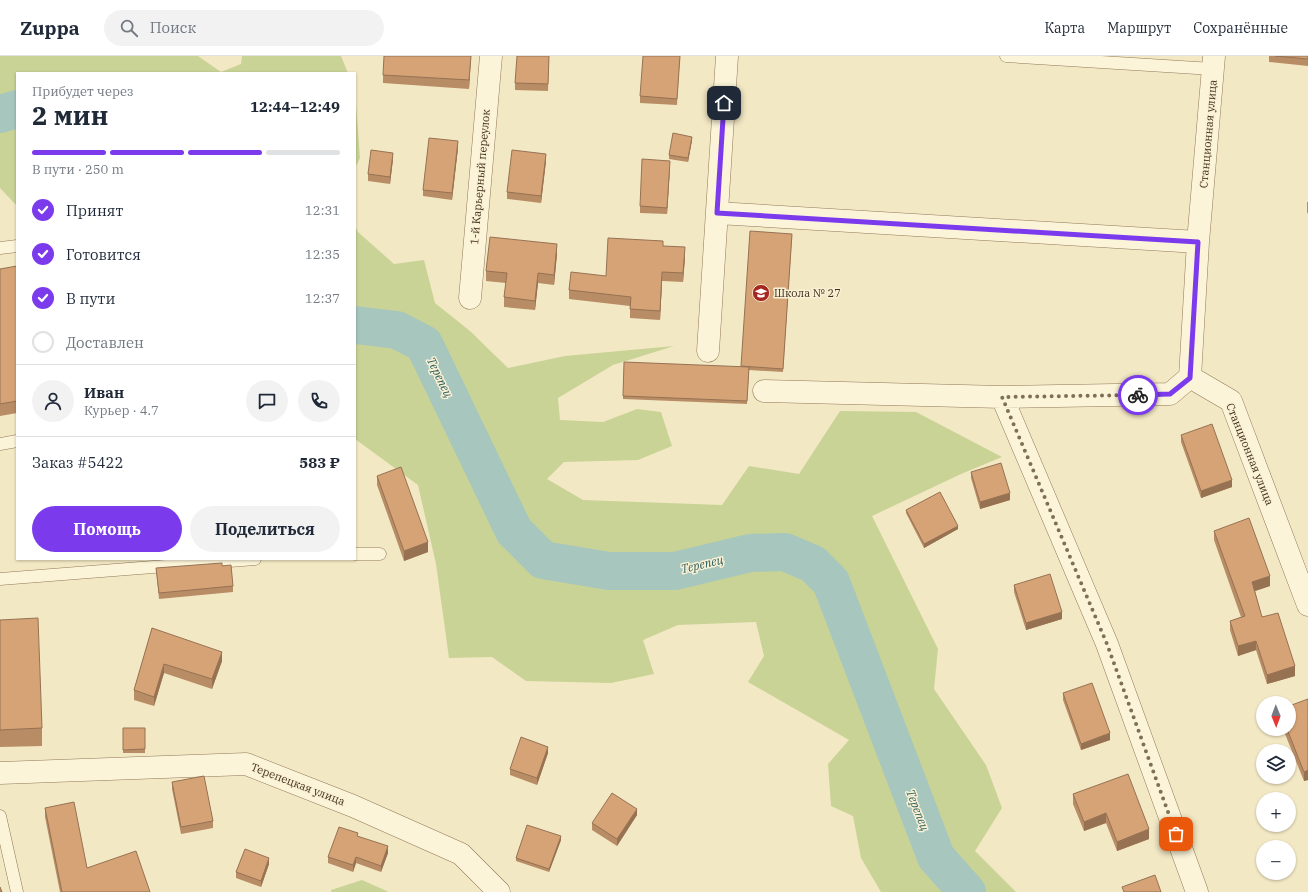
<!DOCTYPE html>
<html lang="ru">
<head>
<meta charset="utf-8">
<style>
  :root { --surface:#fff; --page:#f2f2f3; --text:#1f2937; --muted:#747a83; --line:#e0e1e3; --accent:#7c3aed }
  body { margin:0; font-family:"IBM Plex Serif",serif; background:var(--page); color:var(--text); height:100vh; display:flex; flex-direction:column; font-size:15px; white-space:nowrap }
  * { box-sizing:border-box; margin:0 }
  p { font-size:13px; color:var(--muted) }
  .icon { flex:none; width:22px; height:22px; fill:none; stroke:currentColor; stroke-width:2; stroke-linecap:round; stroke-linejoin:round }
  .map { position:relative; flex:1; overflow:hidden }
  .panel { position:absolute; left:16px; top:16px; width:340px; height:488px; display:flex; flex-direction:column; background:var(--surface); border-radius:0px; box-shadow:0 1px 3px #0004 }
  .panel>* { flex:none }
  .needle { width:26px; rotate:179deg }
  .fabs { position:absolute; left:1256px; top:640px; display:grid; gap:8px }
  .fabs a { display:grid; place-items:center; width:40px; height:40px; border-radius:50%; background:var(--surface); box-shadow:0 1px 3px #0004; font-size:20px }
  .pin { position:absolute; display:grid; place-items:center; width:34px; height:34px; color:#fff; margin:-17px; border-radius:8px; box-shadow:0 2px 6px #0006 }
  .courier { position:absolute; display:grid; place-items:center; width:40px; height:40px; margin:-20px; border:3px solid #7c3aed; border-radius:50%; background:#fff; color:#222; box-shadow:0 1px 5px #0007 }
  .overview em { font-style:normal; font-weight:800 }
  .overview div { display:flex; flex-direction:column-reverse }
  .overview { display:flex; align-items:center; justify-content:space-between; height:68px; padding:0 16px }
  h1 { font-size:26px; font-weight:800; line-height:30px }
  .bar { display:grid; grid-template-columns:repeat(4,1fr); gap:6px 4px; align-content:center; height:48px; padding:0 16px }
  .bar i { height:5px; border-radius:3px; background:var(--line) }
  .bar .selected { background:var(--accent) }
  .bar p { grid-column:span 4 }
  .line { display:flex; align-items:center; gap:10px; padding:0 16px; border-top:1px solid var(--line) }
  .line div { flex:1 }
  .round { display:grid; place-items:center; flex:none; width:42px; height:42px; border-radius:21px; background:var(--page) }
  ol { padding:0 16px; list-style:none }
  li { display:flex; align-items:center; gap:12px; height:44px }
  li p { margin-inline-start:auto }
  li .icon { padding:4px; border-radius:50%; background:var(--accent); color:#fff; stroke-width:4 }
  li:last-child { color:var(--muted) }
  li i { width:22px; height:22px; border:2px solid var(--line); border-radius:50% }
  .action { display:flex; gap:8px; margin-top:auto; padding:8px 16px }
  .action a { flex:1; height:46px; border-radius:24px; background:var(--accent); color:#fff; font-size:16px; font-weight:800; line-height:46px; text-align:center }
  .action a+a { background:var(--page); color:var(--text) }
  header { display:flex; align-items:center; gap:24px; box-sizing:border-box; height:56px; padding:0 20px; background:var(--surface); border-bottom:1px solid var(--line) }
  header strong { font-size:19px }
  nav { display:flex; gap:22px; margin-inline-start:auto; font-size:14px }
  .search { width:280px; height:36px; background:var(--page); display:flex; align-items:center; gap:10px; box-sizing:border-box; padding:0 14px; border-radius:22px; color:var(--muted); font-size:15px }
  .map>svg:first-child { display:block }
  .green { fill:#c9d396 }
  .lines { fill:none; stroke-linecap:round; stroke-linejoin:round }
  .river { stroke:#a6c6be; stroke-width:38 }
  .service-casing { stroke:#917958; stroke-width:13 }
  .minor-casing { stroke:#917958; stroke-width:23 }
  .service { stroke:#fcf4d9; stroke-width:12 }
  .minor { stroke:#fcf4d9; stroke-width:22 }
  .wall { fill:#b88c65 }
  .shaded-wall { fill:#967253 }
  .building { fill:#d6a376; stroke:#967253 }
  .done { stroke:#7e7057; stroke-width:4; stroke-dasharray:0 7.2 }
  .route { stroke:#7c3aed; stroke-width:5 }
  .labels { text-anchor:middle; dominant-baseline:central; stroke-width:3; stroke-linejoin:round; paint-order:stroke }
  .street-label { font-size:11px; fill:#3f2f1d; stroke:#faf1d5 }
  .poi-label { font-size:11px; fill:#3f2f1d; stroke:#faf1d5; text-anchor:start }
  .water-label { font-size:12px; font-style:italic; fill:#2b6060; stroke:#faf1d5 }
</style>
</head>
<body>
<header>
<strong>Zuppa</strong>
<div class="search"><svg class="icon" aria-label="search" viewBox="0 0 24 24"><circle cx="10" cy="10" r="6"/><path d="M15 15l6 6"/></svg>Поиск</div>
<nav><a>Карта</a><a>Маршрут</a><a>Сохранённые</a></nav>
</header>
<div class="map">
<svg width="1308" height="836" viewBox="0 0 1308 836">
  <rect width="100%" height="100%" fill="#f3e8c4"/>
  <path class="green" d="M0,0H198L221,16L241,8L242,0H341L348,17H17V150L0,132Z
    M355,34L360,102L355,112Z
    M355,169L358,176L394,208L424,204L435,247L470,275L508,312L565,300L674,290L613,309L558,342L560,364L603,366L637,353L661,356L672,390L638,404L564,406L547,423L583,444L722,449L749,410L799,418L840,355L916,356L1002,401L961,418L872,460L938,593L934,633L986,709L1002,752L975,795L1016,836H881L861,802L853,760L831,750L828,708L849,684L748,626L764,600L756,566L678,569L643,584L654,618L611,627L526,625L492,601L449,602L436,508L418,429L355,383Z
    M362,824L389,836H331V834Z"/>
  <g class="lines">
    <path class="river" d="M0,58L17,53
      M355,269L397,274L424,288L514,475L543,504L609,515H675L750,497L785,496L813,508L831,526L936,801L967,836"/>
    <defs>
      <path id="service" d="M1006,0L1213,13
        M0,192L17,190
        M0,388L17,385
        M355,498H380
        M0,523L255,503
        M0,760L17,836"/>
      <path id="minor" d="M1214,0L1198,186L1190,321L1231,345L1308,549
        M717,157L1198,186
        M470,242L491,0
        M708,295L727,0
        M764,335L1002,341L1170,338L1190,321
        M1002,341L1107,588L1197,836
        M0,717L246,708L353,750L461,798L499,836"/>
    </defs>
    <use href="#service" class="service-casing"/>
    <use href="#minor" class="minor-casing"/>
    <use href="#service" class="service"/>
    <use href="#minor" class="minor"/>
  </g>
  <path class="wall" d="M471,0L469,33L383,27V19Z
    M549,0L548,35L515,34V27Z
    M680,0L677,49L640,47V40Z
    M1269,0H1308V10L1269,6Z
    M692,84L688,106L669,103V99Z
    M458,92L452,144L423,140V134Z
    M393,103L390,128L368,125V118Z
    M546,105L541,147L507,143V136Z
    M670,111L667,158L640,157V150Z
    M1307,146H1308V158L1307,156Z
    M792,181L783,316L749,314L747,348L623,343V340L741,311Z
    M663,190L685,201L683,226L662,225L660,264L630,262V250L569,243V234L606,220Z
    M557,198L554,229L538,227L535,254L504,251V241L506,227L486,225V215Z
    M17,210V357L0,360V213Z
    M1181,379L1232,431L1201,442L1181,386Z
    M971,416L1010,444L980,453L971,422Z
    M377,420L428,496L404,505L377,429Z
    M906,454L958,473L924,492L906,457Z
    M1214,475L1270,530L1255,535L1262,561L1295,620L1267,628L1256,594L1238,600L1230,574V565L1241,561L1214,484Z
    M222,510L233,530V536L159,543L156,512Z
    M1014,529L1062,563L1026,574L1014,536Z
    M0,564L42,672V690L0,691Z
    M152,572L222,605L212,633L164,617L154,650L134,644V634Z
    M1063,637L1110,684L1081,694L1063,644Z
    M1308,643V724L1304,725L1283,673H1289Z
    M123,672H145V697H123Z
    M548,697L537,729L510,719V713Z
    M172,726L213,765V772L181,778L172,733Z
    M1073,738L1149,783L1117,795L1106,767L1084,775L1073,748Z
    M45,752L87,812L150,836H60L45,761Z
    M637,759L617,790L592,774V767Z
    M358,780L388,797L381,816L356,807L353,816L328,807V801Z
    M561,784L549,816L516,805V802Z
    M269,808L261,831L236,822V816Z"/>
  <path class="shaded-wall" d="M471,0L469,33V24Z
    M692,81V84L688,106V102Z
    M458,85V92L452,144V137Z
    M393,97V103L390,128V121Z
    M546,98V105L541,147V140Z
    M670,105V111L667,158V152Z
    M557,188V198L554,229V219Z
    M685,191V201L683,226V217Z
    M662,216V225L660,264V255Z
    M538,217V227L535,254V245Z
    M1232,424V431L1201,442V435Z
    M1010,437V444L980,453V446Z
    M958,470V473L924,492V488Z
    M428,486V496L404,505V495Z
    M1270,520V530L1252,536V526Z
    M1062,556V563L1026,574V567Z
    M1256,585V594L1238,600V590Z
    M222,596V605L212,633V623Z
    M164,608V617L154,650V641Z
    M1295,610V620L1267,628V619Z
    M1110,677V684L1081,694V688Z
    M548,691V697L537,729V722Z
    M1308,714V724L1304,725V716Z
    M637,753V759L617,790V783Z
    M1106,757V767L1084,775V766Z
    M1149,773V783L1117,795V786Z
    M561,780V784L549,816V813Z
    M388,790V797L381,816V810Z
    M356,801V807L353,816V809Z
    M269,802V808L261,831V825Z"/>
  <path class="building" d="M384,0H471L469,24L383,19Z
    M517,0H549L548,28L515,27Z
    M643,0H680L677,43L640,40Z
    M1275,0H1308V3Z
    M673,77L692,81L688,102L669,99Z
    M429,82L458,85L452,137L423,134Z
    M371,94L393,97L390,121L368,118Z
    M512,94L546,98L541,140L507,136Z
    M642,103L670,105L667,152L640,150Z
    M750,175L792,178L783,313L741,310Z
    M490,181L557,188L554,219L538,217L535,245L504,241L507,217L486,215Z
    M608,182L663,185V190L685,191L683,217L662,216L660,255L630,253L631,241L569,234L571,216L606,220Z
    M17,210V345L0,348V213Z
    M624,306L749,311L747,345L623,340Z
    M1212,368L1232,424L1201,435L1181,379Z
    M1001,407L1010,437L980,446L971,416Z
    M401,411L428,486L404,495L377,420Z
    M940,436L958,470L924,488L906,454Z
    M1249,462L1270,520L1252,526L1262,561L1278,557L1295,610L1267,619L1256,585L1238,590L1230,565L1245,560L1214,475Z
    M222,507V510L231,509L233,530L159,537L156,512Z
    M1050,518L1062,556L1026,567L1014,529Z
    M38,562L42,672L0,674V564Z
    M152,572L222,596L212,623L164,608L154,641L134,634Z
    M1092,627L1110,677L1081,688L1063,637Z
    M1308,643V714L1304,716L1287,673H1289V650Z
    M123,672H145V693L123,694Z
    M521,681L548,691L537,722L510,713Z
    M1128,718L1149,773L1117,786L1106,757L1084,766L1073,738Z
    M204,720L213,765L181,771L172,726Z
    M612,737L637,753L617,783L592,767Z
    M74,746L87,812L136,795L150,836H62L45,752Z
    M527,769L561,780L549,813L516,802Z
    M339,771L358,777L357,780L388,790L381,810L356,801L353,809L328,801Z
    M245,793L269,802L261,825L236,816Z
    M1155,819L1161,836H1124L1122,831Z
    M0,831L2,836H0Z"/>
  <g class="lines">
    <path class="done" d="M1138,339L1002,341L1107,588L1176,778"/>
    <path class="route" d="M724,47L717,157L1198,186L1190,322L1170,338L1138,339"/>
  </g>
  <defs>
    <symbol id="school-disc" viewBox="-11 -11 22 22"><circle r="9.5" fill="#a72620" stroke="#faf1d5"/><path d="M0-5L7-2L0 1L-7-2ZM-4 1L0 2.5L4 1V4Q0 6-4 4Z" fill="#fff"/></symbol>
  </defs>
  <g fill-rule="evenodd">
    <use href="#school-disc" x="751" y="227" width="20" height="20"/>
  </g>
  <g class="labels">
    <g class="street-label">
      <text transform="translate(1208 78) rotate(-85)">Станционная улица</text>
      <text transform="translate(480 121) rotate(-85)">1-й Карьерный переулок</text>
      <text transform="translate(1250 398) rotate(68)">Станционная улица</text>
      <text transform="translate(298 728) rotate(21)">Терепецкая улица</text>
    </g>
    <g class="poi-label">
      <text x="774" y="237">Школа № 27</text>
    </g>
    <g class="water-label">
      <text transform="translate(440 321) rotate(64)">Терепец</text>
      <text transform="translate(702 508) rotate(-13)">Терепец</text>
      <text transform="translate(918 754) rotate(69)">Терепец</text>
    </g>
  </g>
</svg>
<div class="fabs">
<a><svg class="needle" viewBox="-14 -14 28 28"><path d="M0-13l5 13h-10z" fill="#e53935"/><path d="M0 13l5-13h-10z" fill="#747a83"/></svg></a>
<a><svg class="icon" aria-label="layers" viewBox="0 0 24 24"><path d="M12 4l9 5-9 5-9-5zM3 14l9 5 9-5"/></svg></a>
<a>+</a>
<a>−</a>
</div>
<div class="pin" style="left:1176px;top:778px;background:#ea580c"><svg class="icon" aria-label="bag" viewBox="0 0 24 24"><path d="M5 8h14l-1 12H6zM9 8a3 3 0 0 1 6 0"/></svg></div>
<div class="pin" style="left:724px;top:47px;background:#1f2937"><svg class="icon" aria-label="home" viewBox="0 0 24 24"><path d="M3 11l9-7 9 7M6 9v11h12V9"/></svg></div>
<div class="courier" style="left:1138px;top:339px"><svg class="icon" aria-label="bike" viewBox="0 0 24 24"><circle cx="6" cy="16" r="4"/><circle cx="18" cy="16" r="4"/><path d="M6 16l4-8h5l3 8M10 8l3 8H6M13 5h3"/></svg></div>
<section class="panel">
<div class="overview"><div><h1>2 мин</h1><p>Прибудет через</p></div><em>12:44–12:49</em></div>
<div class="bar"><i class="selected"></i><i class="selected"></i><i class="selected"></i><i></i><p>В пути · 250 m</p></div>
<ol>
<li><svg class="icon" aria-label="check" viewBox="0 0 24 24"><path d="M5 12l5 5 9-10"/></svg>Принят<p>12:31</p></li>
<li><svg class="icon" aria-label="check" viewBox="0 0 24 24"><path d="M5 12l5 5 9-10"/></svg>Готовится<p>12:35</p></li>
<li><svg class="icon" aria-label="check" viewBox="0 0 24 24"><path d="M5 12l5 5 9-10"/></svg>В пути<p>12:37</p></li>
<li><i></i>Доставлен</li>
</ol>
<div class="line" style="height:72px"><a class="round"><svg class="icon" aria-label="person" viewBox="0 0 24 24"><circle cx="12" cy="8" r="4"/><path d="M4 21q1-7 8-7t8 7"/></svg></a><div><b>Иван</b><p>Курьер · 4.7</p></div><a class="round"><svg class="icon" aria-label="chat" viewBox="0 0 24 24"><path d="M4 5h16v11H9l-5 4z"/></svg></a><a class="round"><svg class="icon" aria-label="phone" viewBox="0 0 24 24"><path d="M5 4h4l2 5-3 2q2 4 5 5l2-3 5 2v4C11 20 4 13 5 4z"/></svg></a></div>
<div class="line" style="height:52px"><div>Заказ #5422</div><b>583 ₽</b></div>
<div class="action"><a>Помощь</a><a>Поделиться</a></div>
</section>
</div>
</body>
</html>
